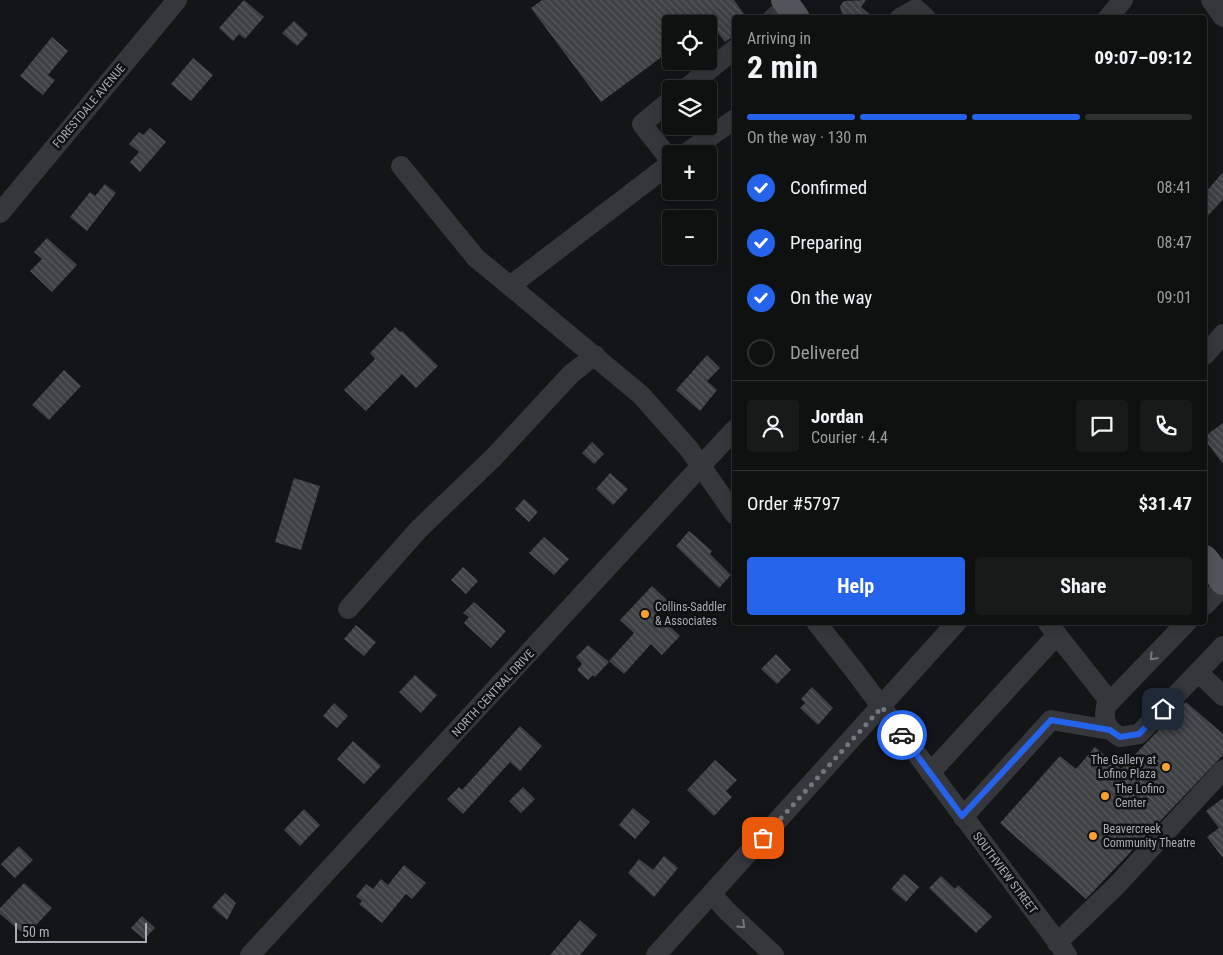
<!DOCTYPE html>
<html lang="en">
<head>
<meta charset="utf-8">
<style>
  :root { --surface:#0f1010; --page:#181919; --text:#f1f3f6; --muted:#9b9d9f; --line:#2f3030; --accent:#2563eb }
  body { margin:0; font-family:"Roboto Condensed",sans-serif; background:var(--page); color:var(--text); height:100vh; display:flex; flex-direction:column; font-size:19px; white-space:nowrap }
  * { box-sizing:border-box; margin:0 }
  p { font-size:16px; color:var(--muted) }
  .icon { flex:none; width:28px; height:28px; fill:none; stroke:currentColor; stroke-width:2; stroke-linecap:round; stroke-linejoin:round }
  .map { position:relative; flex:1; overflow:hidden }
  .side { position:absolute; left:732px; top:15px; width:475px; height:610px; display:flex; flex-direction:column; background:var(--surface); border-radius:5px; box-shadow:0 2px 12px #0003,0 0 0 1px var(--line) }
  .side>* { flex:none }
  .buttons { position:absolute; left:662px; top:15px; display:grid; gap:10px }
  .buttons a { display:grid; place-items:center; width:55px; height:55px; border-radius:5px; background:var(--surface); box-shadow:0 2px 12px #0003,0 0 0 1px var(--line); font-size:25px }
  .scale { position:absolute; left:15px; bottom:12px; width:132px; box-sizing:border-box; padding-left:5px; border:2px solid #a6adb7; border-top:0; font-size:14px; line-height:18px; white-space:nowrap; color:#a6adb7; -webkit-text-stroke:4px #0f1011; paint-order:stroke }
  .pin { position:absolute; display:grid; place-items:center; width:42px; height:42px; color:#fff; margin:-21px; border-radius:10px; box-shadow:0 2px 8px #0006 }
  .courier { position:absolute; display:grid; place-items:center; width:50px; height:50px; margin:-25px; border:4px solid #2563eb; border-radius:50%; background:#fff; color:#222; box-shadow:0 1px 6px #0007 }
  .headline em { font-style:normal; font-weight:700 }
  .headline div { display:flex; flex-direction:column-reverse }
  .headline { display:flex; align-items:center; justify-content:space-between; height:85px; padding:0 15px }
  h1 { font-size:32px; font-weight:700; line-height:38px }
  .bar { display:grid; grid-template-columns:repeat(4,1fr); gap:8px 5px; align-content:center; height:60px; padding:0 15px }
  .bar i { height:6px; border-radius:4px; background:var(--line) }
  .bar .current { background:var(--accent) }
  .bar p { grid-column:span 4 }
  .line { display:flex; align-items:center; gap:12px; padding:0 15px; border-top:1px solid var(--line) }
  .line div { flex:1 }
  .round { display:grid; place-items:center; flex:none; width:52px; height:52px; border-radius:5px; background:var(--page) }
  ol { padding:0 15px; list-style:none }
  li { display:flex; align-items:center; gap:15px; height:55px }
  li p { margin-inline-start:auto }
  li .icon { padding:5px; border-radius:50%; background:var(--accent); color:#fff; stroke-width:4 }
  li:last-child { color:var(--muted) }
  li i { width:28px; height:28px; border:2px solid var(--line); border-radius:50% }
  .cta { display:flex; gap:10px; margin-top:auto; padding:10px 15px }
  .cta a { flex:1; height:58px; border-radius:5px; background:var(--accent); color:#fff; font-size:20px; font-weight:700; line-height:58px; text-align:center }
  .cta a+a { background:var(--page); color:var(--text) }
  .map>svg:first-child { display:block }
  .building { fill:url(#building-back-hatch) }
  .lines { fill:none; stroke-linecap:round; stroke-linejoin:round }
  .minor { stroke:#35373c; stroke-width:20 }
  .major { stroke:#51545b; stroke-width:26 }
  .oneway { stroke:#737880 }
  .done { stroke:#73787f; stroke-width:5; stroke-dasharray:0 9 }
  .route { stroke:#2563eb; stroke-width:6 }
  .poi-dot { fill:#f7a22c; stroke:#0f1011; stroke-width:2 }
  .labels { text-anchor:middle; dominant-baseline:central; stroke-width:5; stroke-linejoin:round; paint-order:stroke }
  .street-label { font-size:12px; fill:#a6adb7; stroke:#0f1011 }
  .poi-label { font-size:12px; fill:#a6adb7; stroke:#0f1011; text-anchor:start }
</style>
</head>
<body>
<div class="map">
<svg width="1223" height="955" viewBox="0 0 1223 955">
  <defs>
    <pattern id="building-back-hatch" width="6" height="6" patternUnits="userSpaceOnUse" patternTransform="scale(1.25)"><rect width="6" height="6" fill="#3e4043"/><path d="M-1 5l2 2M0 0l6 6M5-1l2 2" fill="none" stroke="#57595c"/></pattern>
  </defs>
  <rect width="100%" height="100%" fill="#141516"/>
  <path class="building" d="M244,0L264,17L245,39L239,34L233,41L219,28Z
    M542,0H734L747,18H735V35L725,42L711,24H671V50L601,102L531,8Z
    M866,0L861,7L874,18H843L840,6L844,1Z
    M294,21L308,34L297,46L282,33Z
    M52,37L68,51L48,75L55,80L43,95L20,76Z
    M193,58L213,75L191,101L171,84Z
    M150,128L166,142L140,172L130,162L139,152L129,144L139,132L143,135Z
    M1223,172V199L1205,219V193Z
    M105,184L116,193L87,231L70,217L90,192L95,196Z
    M47,238L77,265L52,292L30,271L42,259L34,252Z
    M395,327L400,332L402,331L438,366L416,388L402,374L366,411L344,390L375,359L370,353Z
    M707,355L720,368L707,381L717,390L700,411L676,390Z
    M64,370L81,386L49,420L32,405Z
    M1223,423V464L1205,440V436Z
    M592,442L604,454L594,464L582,453Z
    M610,473L628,489L613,505L596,489Z
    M294,478L320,486L301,550L275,542Z
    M524,499L538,512L529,522L515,509Z
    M689,531L712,551L710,554L731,575L719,588L676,546Z
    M544,537L569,559L554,575L529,553Z
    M463,567L478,581L466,594L451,580Z
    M652,586L668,601L656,614L680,636L662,655L651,644L624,674L609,661L634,633L620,620Z
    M474,602L506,631L491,648L464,623L469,617L463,613Z
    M356,625L376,642L364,656L344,639Z
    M588,645L609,662L595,677L593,675L588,680L577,670L582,664L576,657Z
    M776,654L791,670L777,684L761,669Z
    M415,675L437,695L421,713L399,692Z
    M812,687L833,708L818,725L800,708L805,703L801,699Z
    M1186,702L1223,734V755L1086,899L1000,823L1060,756L1076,769L1095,747L1121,769Z
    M334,703L348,716L337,728L323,716Z
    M520,726L542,746L520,771L510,762L463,814L447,799L459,787L462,790Z
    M353,741L381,766L364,784L337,759Z
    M715,760L737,780L726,791L732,797L714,816L687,790Z
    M523,787L535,799L521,813L509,801Z
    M1223,798V858L1207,837L1219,828L1206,811Z
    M633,808L650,822L635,839L619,825Z
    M304,809L320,825L300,846L284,830Z
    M19,846L33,860L15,878L1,864Z
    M664,856L678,868L654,897L628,873L639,859L653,870Z
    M404,865L426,883L412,899L406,894L382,923L359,904L362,901L356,896L366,884L373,889L381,879L388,885Z
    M904,874L919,887L906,902L891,889Z
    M941,876L955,889L958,885L992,917L976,933L929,888Z
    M24,883L52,908L26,936L0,914V908Z
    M225,893L236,903L227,920L212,907Z
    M142,916L155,928L144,939L131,928Z
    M580,920L597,935L580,955H550Z"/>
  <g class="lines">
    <path class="minor" d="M1211,0L1223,17
      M773,18L788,6
      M900,18L916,9L926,18
      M1108,18L1123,0
      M685,89L735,49
      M671,100L642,124L671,161
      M685,154L735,119
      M671,163L510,286L641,395L689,449L735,515
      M401,166L476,258L510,286
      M0,213L177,0
      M1205,355L1223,334
      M1205,605L1223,586
      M348,609L419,529L494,457L571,374L595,355
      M816,622L857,674L1067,955
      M1047,622L1110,702
      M1187,622L1106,706C1103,722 1106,728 1120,737L1139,734L1223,646
      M1198,672L1223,696
      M930,773L1057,635
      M963,817L1051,720L1110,730
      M712,894L726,910L774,955
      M1057,943L1117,885L1223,770
      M250,955L735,429
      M656,955L957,622"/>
    <path class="major" d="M784,0L797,18
      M1205,558L1223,582"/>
  </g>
  <defs><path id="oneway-chevron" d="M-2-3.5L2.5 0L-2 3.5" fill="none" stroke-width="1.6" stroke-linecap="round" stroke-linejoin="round" transform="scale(1.25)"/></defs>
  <g class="oneway">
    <use href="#oneway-chevron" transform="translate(1153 657) rotate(134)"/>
    <use href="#oneway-chevron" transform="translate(742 925) rotate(43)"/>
  </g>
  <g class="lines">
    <path class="done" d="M763,838L882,707L902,735"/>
    <path class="route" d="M902,735L962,816L1051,720L1110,730L1120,737L1139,734L1163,709"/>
  </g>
  <g class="poi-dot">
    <circle cx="645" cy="614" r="5"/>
    <circle cx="1166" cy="767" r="5"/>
    <circle cx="1105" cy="796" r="5"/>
    <circle cx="1093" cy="836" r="5"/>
  </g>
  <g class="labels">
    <g class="street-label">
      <text transform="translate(89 106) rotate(-50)">FORESTDALE AVENUE</text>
      <text transform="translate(493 693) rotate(-47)">NORTH CENTRAL DRIVE</text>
      <text transform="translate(1005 873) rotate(53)">SOUTHVIEW STREET</text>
    </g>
    <g class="poi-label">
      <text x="655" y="607">Collins-Saddler<tspan x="655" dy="14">&amp; Associates</tspan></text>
      <text x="1156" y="760" text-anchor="end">The Gallery at<tspan x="1156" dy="14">Lofino Plaza</tspan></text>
      <text x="1115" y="789">The Lofino<tspan x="1115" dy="14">Center</tspan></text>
      <text x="1103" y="829">Beavercreek<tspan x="1103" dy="14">Community Theatre</tspan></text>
    </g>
  </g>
</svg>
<div class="buttons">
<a><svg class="icon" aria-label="locate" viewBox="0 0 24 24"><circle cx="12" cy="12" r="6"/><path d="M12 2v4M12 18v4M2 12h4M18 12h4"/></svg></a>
<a><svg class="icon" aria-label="layers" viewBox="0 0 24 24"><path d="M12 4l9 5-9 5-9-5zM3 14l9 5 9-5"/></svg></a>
<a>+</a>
<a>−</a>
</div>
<div class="scale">50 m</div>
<div class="pin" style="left:763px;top:838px;background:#ea580c"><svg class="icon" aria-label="bag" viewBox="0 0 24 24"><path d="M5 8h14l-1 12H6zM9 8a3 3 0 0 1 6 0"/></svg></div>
<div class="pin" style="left:1163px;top:709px;background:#1f2937"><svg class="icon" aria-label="home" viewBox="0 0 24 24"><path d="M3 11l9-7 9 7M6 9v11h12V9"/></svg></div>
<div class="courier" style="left:902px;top:735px"><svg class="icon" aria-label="car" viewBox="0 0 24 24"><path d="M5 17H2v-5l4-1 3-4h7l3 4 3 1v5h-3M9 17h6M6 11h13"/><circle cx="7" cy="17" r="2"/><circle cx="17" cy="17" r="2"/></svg></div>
<section class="side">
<div class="headline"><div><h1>2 min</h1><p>Arriving in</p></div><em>09:07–09:12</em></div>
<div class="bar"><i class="current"></i><i class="current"></i><i class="current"></i><i></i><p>On the way · 130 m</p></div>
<ol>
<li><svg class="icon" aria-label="check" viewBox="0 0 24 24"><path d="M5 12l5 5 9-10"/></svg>Confirmed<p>08:41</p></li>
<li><svg class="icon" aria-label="check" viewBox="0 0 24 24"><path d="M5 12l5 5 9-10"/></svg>Preparing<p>08:47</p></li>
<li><svg class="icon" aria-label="check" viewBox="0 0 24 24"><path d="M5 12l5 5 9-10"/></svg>On the way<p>09:01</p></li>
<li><i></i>Delivered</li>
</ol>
<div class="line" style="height:90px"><a class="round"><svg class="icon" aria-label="person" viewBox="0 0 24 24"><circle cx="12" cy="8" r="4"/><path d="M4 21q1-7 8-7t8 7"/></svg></a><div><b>Jordan</b><p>Courier · 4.4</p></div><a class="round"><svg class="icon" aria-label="chat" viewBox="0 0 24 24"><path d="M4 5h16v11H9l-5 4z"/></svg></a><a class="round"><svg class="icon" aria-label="phone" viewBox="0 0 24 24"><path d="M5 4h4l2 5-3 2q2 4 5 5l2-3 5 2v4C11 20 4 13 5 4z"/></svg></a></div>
<div class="line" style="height:65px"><div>Order #5797</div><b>$31.47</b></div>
<div class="cta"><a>Help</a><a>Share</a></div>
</section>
</div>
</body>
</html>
